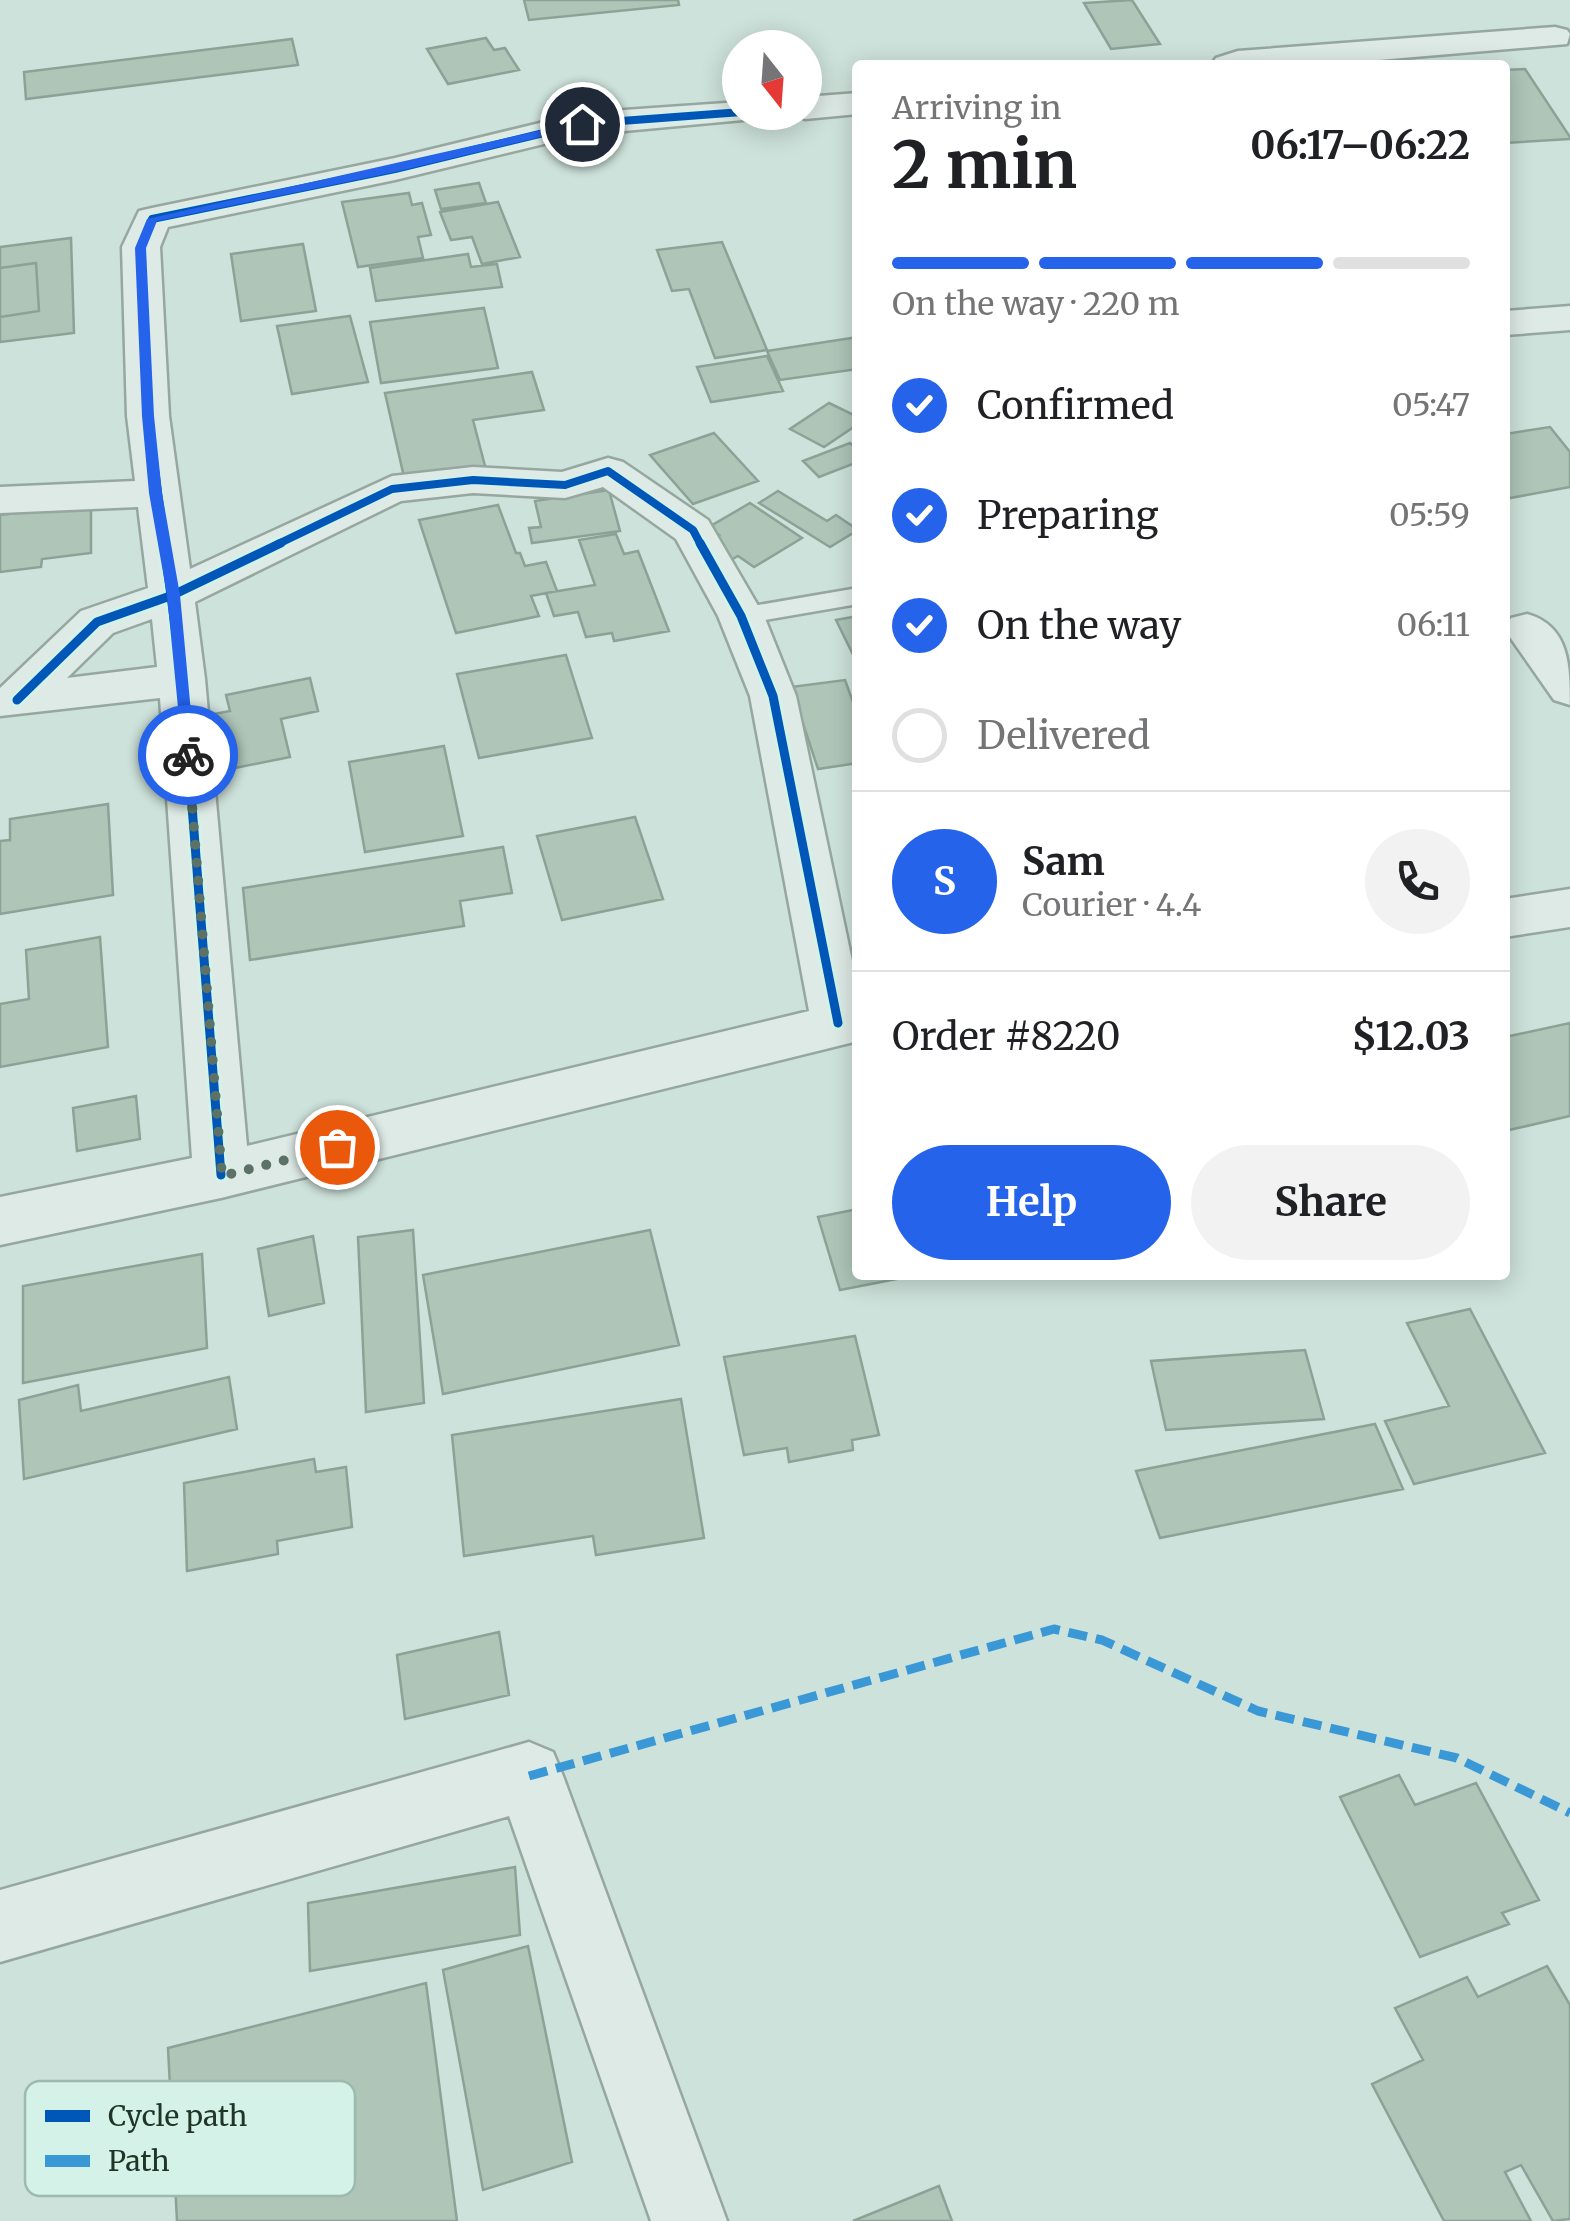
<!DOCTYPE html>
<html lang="en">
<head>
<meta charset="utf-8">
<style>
  :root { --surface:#fff; --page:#f2f2f2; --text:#202124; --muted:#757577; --line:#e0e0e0; --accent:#2563eb }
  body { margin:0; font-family:Merriweather,serif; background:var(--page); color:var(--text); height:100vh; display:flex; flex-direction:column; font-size:38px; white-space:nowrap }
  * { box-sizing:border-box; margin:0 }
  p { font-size:32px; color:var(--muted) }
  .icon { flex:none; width:55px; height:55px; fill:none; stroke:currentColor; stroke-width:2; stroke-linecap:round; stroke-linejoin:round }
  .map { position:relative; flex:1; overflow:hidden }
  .side { position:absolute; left:852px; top:60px; width:658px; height:1220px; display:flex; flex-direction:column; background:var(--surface); border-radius:10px; box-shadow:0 5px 25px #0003 }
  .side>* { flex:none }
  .needle { width:65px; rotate:163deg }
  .buttons { position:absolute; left:722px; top:30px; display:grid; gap:20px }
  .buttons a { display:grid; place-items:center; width:100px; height:100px; border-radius:50%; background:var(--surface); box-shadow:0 5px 25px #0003; font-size:50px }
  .pin { position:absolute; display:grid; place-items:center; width:85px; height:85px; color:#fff; margin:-42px; border:5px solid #fff; border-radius:50%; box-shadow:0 2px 10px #0007 }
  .courier { position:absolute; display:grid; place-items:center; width:100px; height:100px; margin:-50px; border:8px solid #2563eb; border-radius:50%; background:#fff; color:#222; box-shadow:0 2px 12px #0007 }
  .summary em { font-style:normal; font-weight:700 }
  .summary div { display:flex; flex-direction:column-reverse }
  .summary { display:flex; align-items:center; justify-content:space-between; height:170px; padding:0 40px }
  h1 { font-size:65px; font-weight:700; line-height:75px }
  .bar { display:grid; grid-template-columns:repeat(4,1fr); gap:15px 10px; align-content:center; height:120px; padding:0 40px }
  .bar i { height:12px; border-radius:8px; background:var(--line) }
  .bar .selected { background:var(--accent) }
  .bar p { grid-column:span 4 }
  .line { display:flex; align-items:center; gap:25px; padding:0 40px; border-top:2px solid var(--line) }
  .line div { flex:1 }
  .round { display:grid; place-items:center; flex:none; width:105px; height:105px; border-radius:52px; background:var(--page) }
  ol { padding:0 40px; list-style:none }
  li { display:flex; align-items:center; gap:30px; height:110px }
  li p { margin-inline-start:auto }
  li .icon { padding:10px; border-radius:50%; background:var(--accent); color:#fff; stroke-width:4 }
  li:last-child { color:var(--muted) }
  li i { width:55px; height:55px; border:5px solid var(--line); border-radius:50% }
  .button { display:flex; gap:20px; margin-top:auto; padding:20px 40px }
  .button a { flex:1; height:115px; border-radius:60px; background:var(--accent); color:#fff; font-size:40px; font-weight:700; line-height:115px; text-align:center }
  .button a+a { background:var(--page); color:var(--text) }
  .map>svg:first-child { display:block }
  .building { fill:#aec5b8; stroke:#8da296; stroke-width:2.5 }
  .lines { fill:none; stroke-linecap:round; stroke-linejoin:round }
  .lane-casing { stroke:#96a79f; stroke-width:5 }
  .street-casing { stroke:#96a79f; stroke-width:5 }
  .lane { fill:#deeae6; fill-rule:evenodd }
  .street { fill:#deeae6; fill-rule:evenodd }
  .quiet { stroke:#3a98d6; stroke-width:9; stroke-dasharray:19 9; stroke-linecap:butt }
  .cycleway-far1-casing { stroke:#d4f2e7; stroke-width:11 }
  .cycleway-casing { stroke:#d4f2e7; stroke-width:15 }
  .cycleway-far1 { stroke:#0057b8; stroke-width:8 }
  .cycleway { stroke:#0057b8; stroke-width:9 }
  .route { fill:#2563eb }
  .done { stroke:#5d7266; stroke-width:10; stroke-dasharray:0 18 }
  .key { fill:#d4f2e7; stroke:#9eb9ae; stroke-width:2.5 }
  .key-label { font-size:28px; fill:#203528 }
</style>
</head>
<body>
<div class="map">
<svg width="1570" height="2221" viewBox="0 0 1570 2221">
  <rect width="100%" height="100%" fill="#cde2da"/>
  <path class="building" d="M524,0H678L679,5L529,20Z
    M1132,0L1160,44L1111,49L1084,3Z
    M486,38L494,50L505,48L519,70L448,84L427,49Z
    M292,39L298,65L26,99L24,72Z
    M1525,69L1570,137V139L1505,143V70Z
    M479,183L486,203L441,209L435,190Z
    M409,193L412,205L422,203L431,235L418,237L423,258L358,267L342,202Z
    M498,202L520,257L482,264L472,237L451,240L440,212Z
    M71,238L74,333L0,342V317L39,311L36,263L0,268V247Z
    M722,242L767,350L715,358L689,289L672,291L657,250Z
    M303,244L316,311L241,321L231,254Z
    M468,254L471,267L497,264L502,287L376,301L370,268Z
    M36,263L39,311L0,317V268Z
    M484,308L498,368L381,383L370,322Z
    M350,316L368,382L292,394L277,326Z
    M858,337V369L780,380L767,351Z
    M767,356L783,391L711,402L697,367Z
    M532,372L544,410L473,420L485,466L404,477L385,393Z
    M829,403L858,417V424L824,447L790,429Z
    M1550,427L1570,452V487L1505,499V434Z
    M714,433L758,481L693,504L650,455Z
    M850,443L858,450V462L819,477L803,461Z
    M609,490L620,531L532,543L529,528L541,527L535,501Z
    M778,491L827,521L836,515L858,530L830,547L759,503Z
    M750,503L802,538L754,567L738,556L729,561L704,543L719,535L709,527Z
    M91,504V553L42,559L41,567L0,572V515Z
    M498,505L516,553H520L525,566L546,562L557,591L531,596L539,616L456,633L419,520Z
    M616,534L624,554L638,551L669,631L614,641L612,633L586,637L578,612L554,616L546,593L595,585L579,540Z
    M858,616V665L836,620Z
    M566,655L592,738L479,758L457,674Z
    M310,678L318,711L281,719L290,757L225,770L214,714L230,711L226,695Z
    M845,680L858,716V763L818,769L791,687Z
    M444,746L463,836L365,852L349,762Z
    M108,804L113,895L0,914V841L10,840V819Z
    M635,817L663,899L562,920L537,836Z
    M503,847L512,893L460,901L464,926L250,960L243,888Z
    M100,937L108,1047L0,1067V1004L29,999L26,950Z
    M1570,1023V1116L1505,1131V1037Z
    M136,1096L140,1139L77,1151L73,1108Z
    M858,1209V1275H917L840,1290L818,1217Z
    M413,1230L424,1403L366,1412L358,1237Z
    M650,1230L679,1345L443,1394L423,1275Z
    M313,1236L324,1303L269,1316L258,1249Z
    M202,1254L207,1348L23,1383V1286Z
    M1470,1309L1545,1453L1414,1484L1385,1421L1449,1406L1407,1323Z
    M855,1336L879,1435L852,1440L853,1450L789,1462L787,1448L744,1455L724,1357Z
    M1305,1350L1324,1419L1166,1430L1151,1361Z
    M229,1377L237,1429L24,1479L19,1400L78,1385L81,1411Z
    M681,1399L704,1538L596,1555L593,1536L464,1556L452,1435Z
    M1375,1424L1403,1489L1160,1538L1136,1471Z
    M314,1459L316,1472L346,1467L352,1527L277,1541L278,1554L187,1571L184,1483Z
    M499,1632L509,1695L405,1719L397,1655Z
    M1399,1775L1415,1805L1476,1783L1539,1900L1502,1913L1509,1924L1420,1957L1340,1797Z
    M515,1867L520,1935L310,1971L308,1903Z
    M528,1946L572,2162L483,2190L443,1970Z
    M1547,1966L1570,2005V2219L1553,2221L1521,2165L1505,2172L1531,2221H1444L1372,2084L1423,2060L1395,2008L1467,1977L1478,1997Z
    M426,1983L457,2221H177L168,2048Z
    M939,2186L952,2221H853Z"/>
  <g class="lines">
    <defs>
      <path id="lane" d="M858,588V604L741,624L729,616L741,608Z"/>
      <path id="street" d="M1555,27L1567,30L1570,34L1567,44L1320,65H1211L1216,58L1238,51Z
        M858,93V114L805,119L791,112H805V97Z
        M740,102V112H759L754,119L581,135L395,180L168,227L160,247L169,416L190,569L392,476L473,467L562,472L608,458L623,462L708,520L764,616L796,696L858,989V1041L221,1198L0,1245V1197L192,1158L160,698L0,716V688L81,611L148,588L138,507L0,513V487L135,481L127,416L122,247L139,211L152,208L395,158L581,113ZM603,487L676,539L718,616L750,696L809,1011L247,1146L205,679L195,602L401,501L473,493L565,498ZM152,619L157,667L67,678L113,633Z
        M1570,306V330L1505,335V311Z
        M1527,614C1570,626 1570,667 1570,705L1554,700L1505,630L1511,618Z
        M1570,889V927L1505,937V899Z
        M529,1742L553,1752L563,1776L727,2221H651L509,1816L0,1962V1890Z"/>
    </defs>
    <use href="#lane" class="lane-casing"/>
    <use href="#street" class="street-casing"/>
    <use href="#lane" class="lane"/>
    <use href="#street" class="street"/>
    <path class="quiet" d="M529,1776L1054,1629L1102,1640L1258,1711L1457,1758L1570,1813"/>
    <defs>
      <path id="cycleway-far1" d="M165,545L148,416L141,247L152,219L395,169L581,124L742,112
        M276,545L392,489L473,480L565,485L608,471L693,530L701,545"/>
      <path id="cycleway" d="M164,543L182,679L221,1175
        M700,543L741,616L773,696L838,1023
        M17,700L97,622L173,595L281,543"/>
    </defs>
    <use href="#cycleway-far1" class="cycleway-far1-casing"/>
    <use href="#cycleway" class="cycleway-casing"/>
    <use href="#cycleway-far1" class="cycleway-far1"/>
    <use href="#cycleway" class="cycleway"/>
  </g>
  <path class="route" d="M582,121L585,126L395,172L157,221L146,248L154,416L162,493L180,595L195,755L183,759L167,595L149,493L142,416L135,248L147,219Z"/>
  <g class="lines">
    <path class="done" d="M188,755L222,1176L337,1147"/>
  </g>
  <rect x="25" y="2081" width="330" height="115" rx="15" class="key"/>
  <rect x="45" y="2110" width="45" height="12" fill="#0057b8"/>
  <rect x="45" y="2155" width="45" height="12" fill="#3a98d6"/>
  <g class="key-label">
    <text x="108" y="2126">Cycle path</text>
    <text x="108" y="2171">Path</text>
  </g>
</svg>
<div class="buttons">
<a><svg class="needle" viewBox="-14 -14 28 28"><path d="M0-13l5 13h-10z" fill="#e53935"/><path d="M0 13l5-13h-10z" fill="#757577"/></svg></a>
</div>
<div class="pin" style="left:337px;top:1147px;background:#ea580c"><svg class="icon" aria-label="bag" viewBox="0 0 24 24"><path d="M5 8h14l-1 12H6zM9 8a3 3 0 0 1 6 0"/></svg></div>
<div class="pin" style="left:582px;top:124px;background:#1f2937"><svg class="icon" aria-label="home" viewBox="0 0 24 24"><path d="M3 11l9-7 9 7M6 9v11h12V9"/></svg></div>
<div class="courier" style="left:188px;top:755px"><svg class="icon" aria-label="bike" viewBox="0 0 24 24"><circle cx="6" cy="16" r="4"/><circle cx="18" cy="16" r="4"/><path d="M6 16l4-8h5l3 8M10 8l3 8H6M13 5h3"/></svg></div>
<section class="side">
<div class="summary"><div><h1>2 min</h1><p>Arriving in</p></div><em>06:17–06:22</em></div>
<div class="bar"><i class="selected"></i><i class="selected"></i><i class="selected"></i><i></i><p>On the way · 220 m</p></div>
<ol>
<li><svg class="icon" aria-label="check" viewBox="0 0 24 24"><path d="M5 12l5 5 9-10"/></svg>Confirmed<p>05:47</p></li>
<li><svg class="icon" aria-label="check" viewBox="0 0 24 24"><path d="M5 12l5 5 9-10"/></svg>Preparing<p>05:59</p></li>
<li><svg class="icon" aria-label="check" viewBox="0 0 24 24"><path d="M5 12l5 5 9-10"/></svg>On the way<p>06:11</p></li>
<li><i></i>Delivered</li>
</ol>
<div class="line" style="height:180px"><b class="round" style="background:var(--accent);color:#fff">S</b><div><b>Sam</b><p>Courier · 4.4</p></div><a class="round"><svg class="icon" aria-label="phone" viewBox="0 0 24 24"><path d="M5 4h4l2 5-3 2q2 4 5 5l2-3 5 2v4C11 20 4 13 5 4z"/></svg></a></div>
<div class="line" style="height:130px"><div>Order #8220</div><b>$12.03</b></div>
<div class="button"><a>Help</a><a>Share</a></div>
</section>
</div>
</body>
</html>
